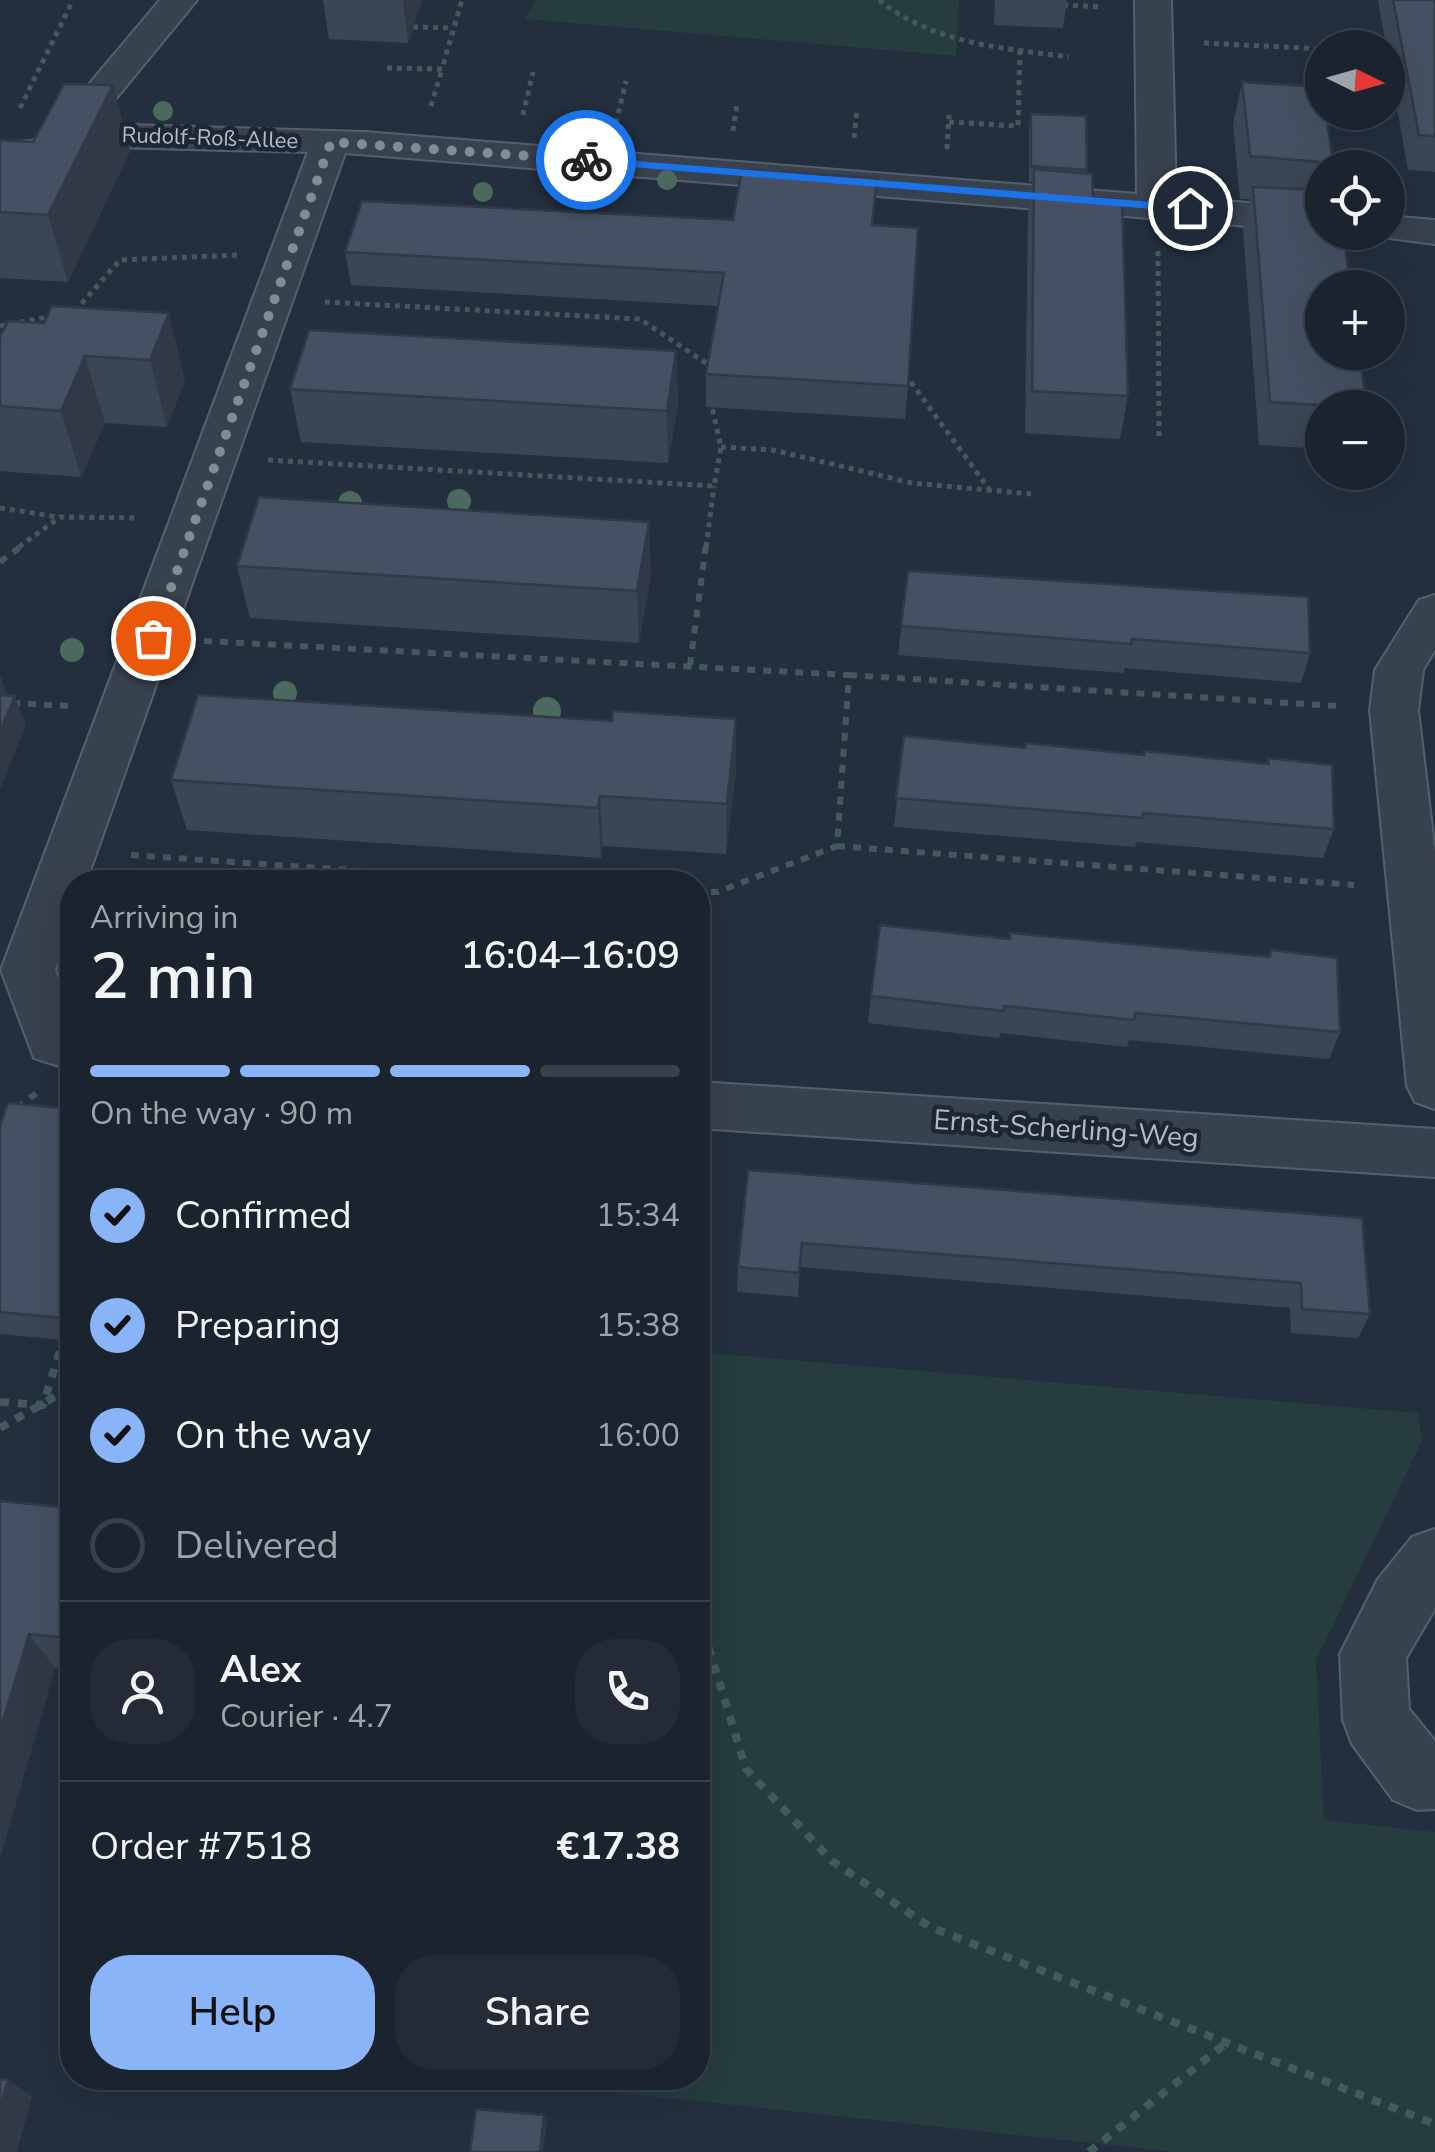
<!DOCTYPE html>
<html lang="en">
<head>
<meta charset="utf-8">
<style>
  :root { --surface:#1b232e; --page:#242b36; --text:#f1f3f6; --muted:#a0a4aa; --line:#39404a; --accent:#8ab4f8 }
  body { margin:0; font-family:"Nunito Sans",sans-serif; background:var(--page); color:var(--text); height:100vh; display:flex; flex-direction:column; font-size:38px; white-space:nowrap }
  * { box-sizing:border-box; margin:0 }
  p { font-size:32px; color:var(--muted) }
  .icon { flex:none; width:55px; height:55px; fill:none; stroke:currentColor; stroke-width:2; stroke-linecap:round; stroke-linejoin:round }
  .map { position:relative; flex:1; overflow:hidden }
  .side { position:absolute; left:60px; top:870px; width:650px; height:1220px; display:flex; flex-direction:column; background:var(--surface); border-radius:40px; box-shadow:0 10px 40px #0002,0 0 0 2px var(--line) }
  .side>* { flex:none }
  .needle { width:65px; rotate:95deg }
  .buttons { position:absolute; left:1305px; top:30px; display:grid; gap:20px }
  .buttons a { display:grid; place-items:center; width:100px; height:100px; border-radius:50%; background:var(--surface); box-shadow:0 10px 40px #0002,0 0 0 2px var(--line); font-size:50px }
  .pin { position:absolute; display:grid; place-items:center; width:85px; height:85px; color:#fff; margin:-42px; border:5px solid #fff; border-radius:50%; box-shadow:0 2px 10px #0007 }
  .courier { position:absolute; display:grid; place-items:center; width:100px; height:100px; margin:-50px; border:8px solid #1a73e8; border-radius:50%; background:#fff; color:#222; box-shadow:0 2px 12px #0007 }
  .summary em { font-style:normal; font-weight:600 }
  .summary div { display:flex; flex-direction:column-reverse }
  .summary { display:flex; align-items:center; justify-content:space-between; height:170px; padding:0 30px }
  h1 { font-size:65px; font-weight:600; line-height:75px }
  .bar { display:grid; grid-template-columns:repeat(4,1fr); gap:15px 10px; align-content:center; height:120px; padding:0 30px }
  .bar i { height:12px; border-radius:8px; background:var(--line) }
  .bar .selected { background:var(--accent) }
  .bar p { grid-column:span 4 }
  .line { display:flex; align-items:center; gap:25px; padding:0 30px; border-top:2px solid var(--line) }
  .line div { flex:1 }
  .round { display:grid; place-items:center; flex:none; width:105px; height:105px; border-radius:40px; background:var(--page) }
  ol { padding:0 30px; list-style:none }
  li { display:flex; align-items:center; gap:30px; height:110px }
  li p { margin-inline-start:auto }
  li .icon { padding:10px; border-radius:50%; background:var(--accent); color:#111; stroke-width:4 }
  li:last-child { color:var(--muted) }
  li i { width:55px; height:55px; border:5px solid var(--line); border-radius:50% }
  .cta { display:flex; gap:20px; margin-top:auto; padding:20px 30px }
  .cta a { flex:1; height:115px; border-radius:40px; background:var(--accent); color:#111; font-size:40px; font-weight:600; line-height:115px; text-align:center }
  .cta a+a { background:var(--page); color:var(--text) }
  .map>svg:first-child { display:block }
  .green { fill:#263c3f }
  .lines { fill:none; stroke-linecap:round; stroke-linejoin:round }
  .minor-casing { stroke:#565f6c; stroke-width:4 }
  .path-far2 { stroke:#44595c; stroke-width:5; stroke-dasharray:5 5; stroke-linecap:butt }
  .path-far1 { stroke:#44595c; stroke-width:6; stroke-dasharray:8 8; stroke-linecap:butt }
  .path { stroke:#44595c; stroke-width:8; stroke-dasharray:9 9; stroke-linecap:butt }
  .minor { fill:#38414e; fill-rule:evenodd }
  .tree { fill:#4b6a5d }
  .wall { fill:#3b4654 }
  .shaded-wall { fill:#303945 }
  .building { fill:#455162; stroke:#303945; stroke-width:2.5 }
  .route { fill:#1a73e8 }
  .done { stroke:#828b98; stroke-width:10; stroke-dasharray:0 18 }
  .labels { text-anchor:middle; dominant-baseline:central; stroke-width:9; stroke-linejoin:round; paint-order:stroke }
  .far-street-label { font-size:22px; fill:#b4bcc9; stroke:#1d2633 }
  .street-label { font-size:28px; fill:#b4bcc9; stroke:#1d2633 }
</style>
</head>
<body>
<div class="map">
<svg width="1435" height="2152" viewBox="0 0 1435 2152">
  <rect width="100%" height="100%" fill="#242f3e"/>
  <path class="green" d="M536,0H959L956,56L525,19Z
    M698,1352L1418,1413L1422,1441L1316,1660L1324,1820L1435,1832V2152H1176L565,2087L566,2078H698Z"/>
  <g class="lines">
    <defs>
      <path id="minor" d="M160,0H197L95,124L364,132L1137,194L1135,0H1171L1176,197L1322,209L1323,232L345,153L86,882H72V920L55,970L72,1020V1070L34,1058L1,970L308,152L74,146L54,160L0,165V143L32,141L53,127Z
        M1388,216L1435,220V244L1374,236L1371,232H1388Z
        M1435,595V650L1423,670L1418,710L1435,853V1109L1415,1102L1407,1086L1370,710L1375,670L1419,600Z
        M698,1082L1435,1129V1177L698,1128Z
        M1435,1529V1609L1406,1658L1409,1709L1435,1741V1809L1417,1810L1393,1800L1352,1744L1343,1720L1340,1654L1378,1579L1412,1537Z"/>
    </defs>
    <use href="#minor" class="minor-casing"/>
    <path class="path-far2" d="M879,0C934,44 1002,48 1069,57
      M1063,5L1102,7
      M413,27L453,28
      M1204,43L1322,49
      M387,68L442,69L462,0
      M431,106L442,69
      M20,108L73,0
      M523,115L533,72
      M949,122L1018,126L1020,49
      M616,123L626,81
      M733,131L737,103
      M854,138L857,110
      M947,149L949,115
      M1158,251L1159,440
      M325,302L640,319L712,367
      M75,311L120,260L239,255
      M0,326L53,316
      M905,374L989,489
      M721,447L773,450L912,483L1031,494
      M268,460L714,486L721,447L711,403
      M0,508L58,517
      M19,547L60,517L136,518
      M706,547L714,486"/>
    <path class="path-far1" d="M0,562L23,545
      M204,641L849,675L837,846L717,892H698
      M690,665L706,545
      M849,675L1337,706
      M12,703L69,706
      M837,846L1354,885
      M131,855L523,882
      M305,882L310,868
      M17,1108L39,1091"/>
    <path class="path" d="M0,1402L43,1405L63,1341
      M0,1428L72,1387
      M698,1613L746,1769L832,1861L930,1927L1435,2124
      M1089,2152L1225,2044"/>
    <use href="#minor" class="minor"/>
  </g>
  <g class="tree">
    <circle cx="163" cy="111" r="10"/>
    <circle cx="667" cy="180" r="10"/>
    <circle cx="483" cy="192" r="10"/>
    <circle cx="1188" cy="226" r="11"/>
    <circle cx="459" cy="501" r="12"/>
    <circle cx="350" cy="503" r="12"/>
    <circle cx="72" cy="650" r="12"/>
    <circle cx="285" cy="693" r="12"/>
    <circle cx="547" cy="711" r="14"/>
  </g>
  <path class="wall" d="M323,0H422L408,43L329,39Z
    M995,0H1067L1063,28L994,25Z
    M1378,0H1435V172L1408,170Z
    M1242,82L1333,163L1332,168H1322V232L1367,408H1322V449L1259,445L1243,229L1250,199H1240L1233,125Z
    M113,85L130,151L68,282L0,278V140L33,142Z
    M1031,114L1086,116V173L1093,198L1128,396L1120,439L1025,433L1028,212L1032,182H1029V129Z
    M733,220L873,225L908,386L905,419L706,407V374L718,306L351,285L345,252Z
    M52,306L185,380L167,427L105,423L81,477L0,471V337L44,323Z
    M676,351L678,404L668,463L301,442L290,389Z
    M237,566L651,574L639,643L250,618Z
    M908,571L1310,653L1301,683L1125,668L1124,673L898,655Z
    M736,719V770L726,854L603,846L601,858L187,830L171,780L612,721Z
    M904,736L1025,748L1143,755L1144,751L1266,764L1268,758L1334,829L1323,858L1136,842L1135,847L894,827Z
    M1010,933L1268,957L1271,950L1340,1032L1329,1059L1129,1040L1127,1047L1000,1033L999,1038L868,1023L871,996L1009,939Z
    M72,1109V1341L0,1334V1126Z
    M748,1170L1362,1218L1370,1314L1358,1338L1291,1333L1290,1308L800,1267L798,1297L737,1292L738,1267Z
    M0,1501L72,1508V1670L55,1668L0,1858Z"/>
  <path class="shaded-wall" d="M403,0H422L408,43Z
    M113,85L130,151L68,282L48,215Z
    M169,313L185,380L167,427L150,360Z
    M676,351L678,404L668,463L667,411Z
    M85,356L105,423L81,477L61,411Z
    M649,522L651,574L639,643L637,591Z
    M0,674L8,696L0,717Z
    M15,696L26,725L0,789V731Z
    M736,719V770L726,854L727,804Z
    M600,796L603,846L601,858L598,808Z
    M29,1634L55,1668L0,1858V1731Z
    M8,2080L32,2096L17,2152H0V2109Z
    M544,2115L547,2121L543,2152H540Z"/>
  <path class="building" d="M1393,0H1435V136L1419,135Z
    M1242,82L1322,87V112H1326L1333,163L1250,156Z
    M64,84L113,85L48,215L0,212V140L33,142Z
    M1031,114L1086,116L1087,170L1031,166Z
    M1034,169L1092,174L1093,198L1122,200L1128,396L1032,391Z
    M742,170L877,178L872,225L918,228L908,386L706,374L724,273L345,252L362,201L733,220Z
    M1253,187L1322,190V232H1343L1351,288H1322V352H1359L1367,408L1270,402Z
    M52,306L169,313L150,360L85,356L61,411L0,406V337L8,321L44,323Z
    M309,330L676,351L667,411L290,389Z
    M259,497L649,522L637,591L237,566Z
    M908,571L1308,597L1310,653L1132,639L1131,644L901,626Z
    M0,695L15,696L0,731Z
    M198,695L612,721L613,711L736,719L727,804L600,796L598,808L171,780Z
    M904,736L1025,748L1026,743L1144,755V751L1269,764L1268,758L1332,765L1334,829L1143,813L1142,818L896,798Z
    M880,925L1010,939V933L1270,957L1271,950L1337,958L1340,1032L1135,1013L1134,1020L1004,1006V1011L871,996Z
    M8,1103L72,1109V1319L0,1312V1126Z
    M748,1170L1362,1218L1370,1314L1302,1309L1301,1283L802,1243L799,1273L738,1267Z
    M0,1501L72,1508V1626L69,1638L29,1634L0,1731Z
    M0,2079L8,2080L0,2109Z
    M476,2109L544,2115L540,2152H470Z"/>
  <path class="route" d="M586,157L1190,205L1196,208L1190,212L582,163Z"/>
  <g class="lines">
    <path class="done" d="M153,638L331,142L586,160"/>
  </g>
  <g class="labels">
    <g class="far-street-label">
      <text transform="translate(210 138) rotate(2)">Rudolf-Roß-Allee</text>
    </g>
    <g class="street-label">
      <text transform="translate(1066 1129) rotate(4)">Ernst-Scherling-Weg</text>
    </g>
  </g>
</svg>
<div class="buttons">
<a><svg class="needle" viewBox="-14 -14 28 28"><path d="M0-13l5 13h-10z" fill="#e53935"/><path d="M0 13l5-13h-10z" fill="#a0a4aa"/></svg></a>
<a><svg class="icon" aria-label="locate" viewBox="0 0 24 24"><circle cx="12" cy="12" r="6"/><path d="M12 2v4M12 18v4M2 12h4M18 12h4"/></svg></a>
<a>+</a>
<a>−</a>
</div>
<div class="pin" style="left:153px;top:638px;background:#ea580c"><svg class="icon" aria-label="bag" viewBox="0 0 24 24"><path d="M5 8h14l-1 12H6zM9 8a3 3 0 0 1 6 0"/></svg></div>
<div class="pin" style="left:1190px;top:208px;background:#1f2937"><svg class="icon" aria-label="home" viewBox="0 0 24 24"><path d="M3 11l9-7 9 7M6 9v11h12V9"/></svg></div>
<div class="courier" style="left:586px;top:160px"><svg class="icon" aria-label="bike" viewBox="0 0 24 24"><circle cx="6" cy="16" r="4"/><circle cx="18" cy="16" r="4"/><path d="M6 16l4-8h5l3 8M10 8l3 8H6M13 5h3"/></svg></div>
<section class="side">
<div class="summary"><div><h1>2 min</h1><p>Arriving in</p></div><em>16:04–16:09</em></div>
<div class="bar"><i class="selected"></i><i class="selected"></i><i class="selected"></i><i></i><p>On the way · 90 m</p></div>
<ol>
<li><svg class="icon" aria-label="check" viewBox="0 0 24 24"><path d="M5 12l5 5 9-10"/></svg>Confirmed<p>15:34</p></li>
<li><svg class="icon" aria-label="check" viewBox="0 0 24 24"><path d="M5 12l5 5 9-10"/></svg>Preparing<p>15:38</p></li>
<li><svg class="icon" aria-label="check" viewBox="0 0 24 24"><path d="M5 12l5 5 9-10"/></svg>On the way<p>16:00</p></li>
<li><i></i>Delivered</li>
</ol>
<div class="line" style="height:180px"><a class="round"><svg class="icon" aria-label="person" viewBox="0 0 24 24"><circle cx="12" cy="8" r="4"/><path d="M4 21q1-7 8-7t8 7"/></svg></a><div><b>Alex</b><p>Courier · 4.7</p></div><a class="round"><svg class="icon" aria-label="phone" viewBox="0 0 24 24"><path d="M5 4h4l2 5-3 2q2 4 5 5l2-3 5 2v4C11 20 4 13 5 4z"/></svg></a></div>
<div class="line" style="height:130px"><div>Order #7518</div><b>€17.38</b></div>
<div class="cta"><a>Help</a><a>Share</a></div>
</section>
</div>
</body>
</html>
